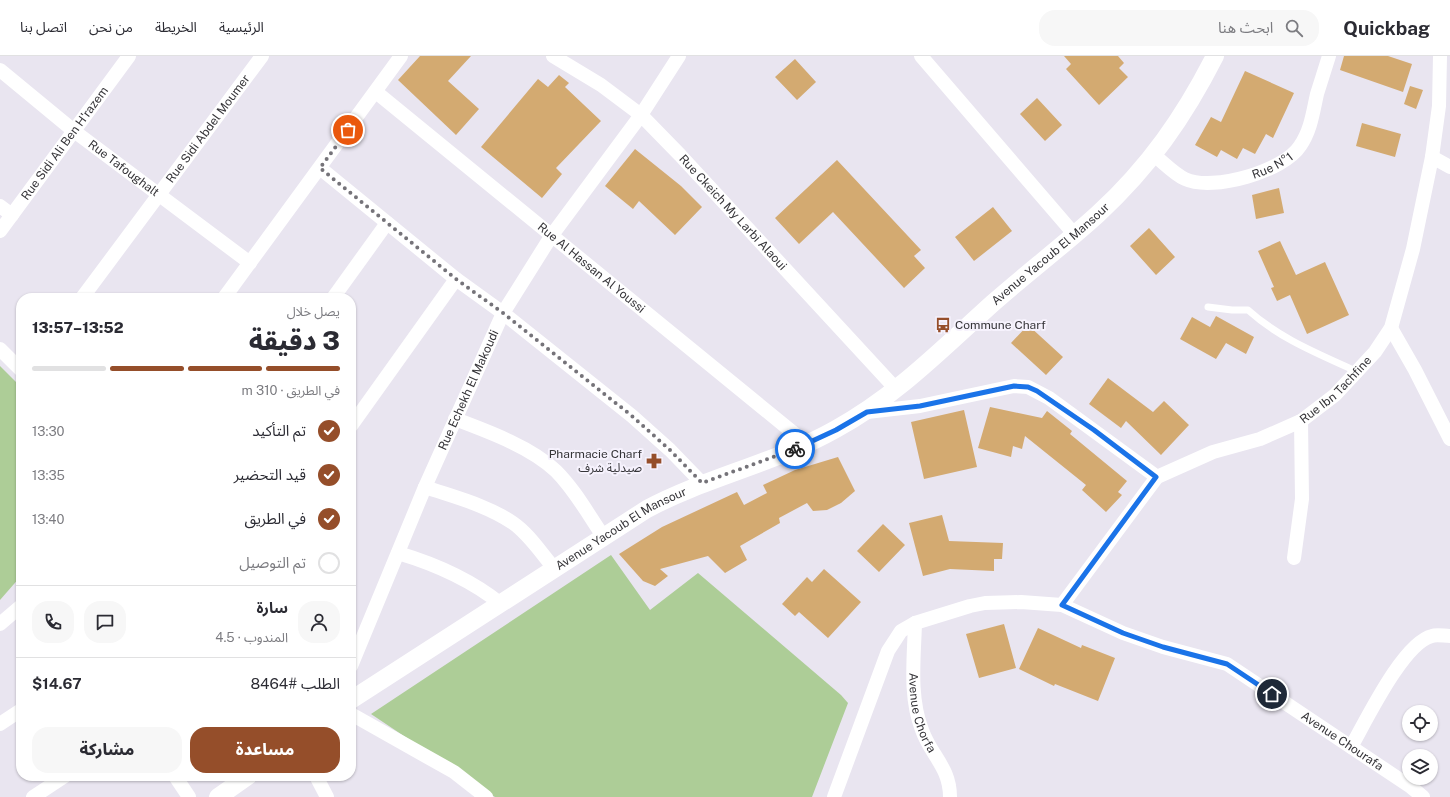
<!DOCTYPE html>
<html lang="ar">
<head>
<meta charset="utf-8">
<style>
  :root { --surface:#fff; --page:#f7f7f7; --text:#2b2b33; --muted:#7c7c81; --line:#e1e1e2; --accent:#954e2a }
  body { margin:0; font-family:"Public Sans","Noto Sans Arabic",sans-serif; background:var(--page); color:var(--text); direction:rtl; height:100vh; display:flex; flex-direction:column; font-size:15px; white-space:nowrap }
  * { box-sizing:border-box; margin:0 }
  p { font-size:13px; color:var(--muted) }
  .icon { flex:none; width:22px; height:22px; fill:none; stroke:currentColor; stroke-width:2; stroke-linecap:round; stroke-linejoin:round }
  .map { position:relative; flex:1; overflow:hidden; direction:ltr }
  .drawer { position:absolute; left:16px; top:237px; width:340px; height:488px; display:flex; flex-direction:column; background:var(--surface); border-radius:16px; box-shadow:0 1px 3px #0004; direction:rtl }
  .drawer>* { flex:none }
  .tools { position:absolute; left:1402px; top:649px; display:grid; gap:8px }
  .tools a { display:grid; place-items:center; width:36px; height:36px; border-radius:50%; background:var(--surface); box-shadow:0 1px 3px #0004; font-size:20px }
  .pin { position:absolute; display:grid; place-items:center; width:34px; height:34px; color:#fff; margin:-17px; border:2px solid #fff; border-radius:50%; box-shadow:0 1px 4px #0007 }
  .courier { position:absolute; display:grid; place-items:center; width:40px; height:40px; margin:-20px; border:3px solid #1a73e8; border-radius:50%; background:#fff; color:#222; box-shadow:0 1px 5px #0007 }
  .headline em { font-style:normal; font-weight:800 }
  .headline div { display:flex; flex-direction:column-reverse }
  .headline { display:flex; align-items:center; justify-content:space-between; height:68px; padding:0 16px }
  h1 { font-size:26px; font-weight:800; line-height:30px }
  .bar { display:grid; grid-template-columns:repeat(4,1fr); gap:6px 4px; align-content:center; height:48px; padding:0 16px }
  .bar i { height:5px; border-radius:3px; background:var(--line) }
  .bar .active { background:var(--accent) }
  .bar p { grid-column:span 4 }
  .line { display:flex; align-items:center; gap:10px; padding:0 16px; border-top:1px solid var(--line) }
  .line div { flex:1 }
  .round { display:grid; place-items:center; flex:none; width:42px; height:42px; border-radius:16px; background:var(--page) }
  ol { padding:0 16px; list-style:none }
  li { display:flex; align-items:center; gap:12px; height:44px }
  li p { margin-inline-start:auto }
  li .icon { padding:4px; border-radius:50%; background:var(--accent); color:#fff; stroke-width:4 }
  li:last-child { color:var(--muted) }
  li i { width:22px; height:22px; border:2px solid var(--line); border-radius:50% }
  .primary-button { display:flex; gap:8px; margin-top:auto; padding:8px 16px }
  .primary-button a { flex:1; height:46px; border-radius:16px; background:var(--accent); color:#fff; font-size:16px; font-weight:800; line-height:46px; text-align:center }
  .primary-button a+a { background:var(--page); color:var(--text) }
  header { display:flex; align-items:center; gap:24px; box-sizing:border-box; height:56px; padding:0 20px; background:var(--surface); border-bottom:1px solid var(--line) }
  header strong { font-size:19px }
  nav { display:flex; gap:22px; margin-inline-start:auto; font-size:14px }
  .search { width:280px; height:36px; background:var(--page); display:flex; align-items:center; gap:10px; box-sizing:border-box; padding:0 14px; border-radius:16px; color:var(--muted); font-size:15px }
  .map>svg:first-child { display:block }
  .green { fill:#adcd97 }
  .building { fill:#d3aa71 }
  .lines { fill:none; stroke-linecap:round; stroke-linejoin:round }
  .service { stroke:#fff; stroke-width:7 }
  .minor { stroke:#fff; stroke-width:14 }
  .tertiary { stroke:#fff; stroke-width:18 }
  .done { stroke:#757379; stroke-width:4; stroke-dasharray:0 7.2 }
  .route { stroke:#1a73e8; stroke-width:5 }
  .labels { text-anchor:middle; dominant-baseline:central; stroke-width:4; stroke-linejoin:round; paint-order:stroke }
  .street-label { font-size:12px; fill:#363539; stroke:#f6f2fd }
  .poi-label { font-size:12px; fill:#363539; stroke:#f6f2fd; text-anchor:start }
</style>
</head>
<body>
<header>
<strong>Quickbag</strong>
<div class="search"><svg class="icon" aria-label="search" viewBox="0 0 24 24"><circle cx="10" cy="10" r="6"/><path d="M15 15l6 6"/></svg>ابحث هنا</div>
<nav><a>الرئيسية</a><a>الخريطة</a><a>من نحن</a><a>اتصل بنا</a></nav>
</header>
<div class="map">
<svg width="1450" height="741" viewBox="0 0 1450 741">
  <rect width="100%" height="100%" fill="#e9e5f0"/>
  <path class="green" d="M0,310L21,331V520L0,544Z
    M611,499L650,554L698,517L841,639L848,647L812,741H495L371,658Z"/>
  <path class="building" d="M420,0H471L448,25L479,53L456,79L398,24Z
    M1064,0H1118L1124,7L1119,12L1128,21L1099,49L1066,13L1071,8Z
    M1344,0H1388L1412,8L1403,36L1340,14Z
    M795,3L816,26L797,44L775,21Z
    M1245,15L1294,37L1273,82L1266,78L1255,98L1243,92L1237,103L1221,94L1217,101L1195,89L1211,61L1221,66Z
    M559,19L569,27L565,31L601,65L556,112L562,118L542,142L481,91L538,23L548,31Z
    M1410,30L1423,34L1416,53L1404,48Z
    M1037,42L1062,69L1045,85L1020,58Z
    M1362,67L1401,78L1395,101L1356,90Z
    M635,93L681,130L702,151L675,179L639,145L633,153L605,130Z
    M837,104L921,194L914,200L925,212L904,232L833,156L799,188L775,162Z
    M1279,132L1284,157L1256,163L1252,139Z
    M993,151L1012,175L974,205L955,181Z
    M1149,172L1175,201L1156,219L1130,190Z
    M1280,185L1296,219L1325,206L1349,259L1307,278L1290,239L1277,245L1271,232L1274,231L1258,195Z
    M1216,260L1254,281L1246,298L1226,287L1216,303L1180,283L1192,261L1210,271Z
    M1028,269L1063,301L1046,319L1011,287Z
    M1108,322L1153,356L1164,345L1189,369L1161,399L1126,365L1121,372L1089,348Z
    M990,351L1042,362L1047,355L1072,375L1070,378L1127,425L1118,436L1122,439L1106,456L1082,434L1086,429L1025,380L1022,393L1013,390L1011,401L978,392Z
    M964,354L977,411L924,423L911,366Z
    M838,401L855,435L841,447L827,454L813,455L807,447L779,462L780,467L740,490L747,504L725,517L708,500L660,513L668,520L655,530L643,525L619,498L662,471L737,436L744,449L767,437L763,429L795,414Z
    M942,459L949,485L1003,487L1002,503H994V515L950,513L923,520L909,467Z
    M883,468L905,489L879,516L857,495Z
    M824,513L861,546L828,582L799,556L795,560L782,548L807,521L812,526Z
    M1004,568L1016,612L979,622L966,578Z
    M1038,572L1081,592L1082,589L1115,602L1098,645L1055,628L1054,630L1019,613Z"/>
  <g class="lines">
    <path class="service" d="M1208,251L1232,254H1248C1280,283 1319,298 1358,316"/>
    <g class="minor">
      <path id="s1" d="M553,0L601,29L641,59L680,99L896,333"/>
      <path d="M921,0L1075,179"/>
      <path id="s2" d="M0,14L74,75L250,207"/>
      <path id="s3" d="M376,36L807,388"/>
      <path id="s4" d="M1154,99C1163,106 1174,118 1185,123C1213,136 1284,115 1300,90C1311,74 1313,56 1317,38C1321,25 1325,13 1329,0"/>
      <path d="M1432,101L1450,111"/>
      <path d="M320,112L456,223L503,257L632,360L670,394L702,427"/>
      <path d="M0,150L12,159"/>
      <path id="s5" d="M0,175L129,0"/>
      <path id="s6" d="M82,242L262,0"/>
      <path d="M224,242L401,0"/>
      <path d="M333,242L387,167"/>
      <path d="M1391,272L1415,314L1450,383"/>
      <path d="M0,293L21,314"/>
      <path d="M867,356L920,350L1014,330L1028,331L1049,342L1157,421"/>
      <path d="M455,363C487,375 531,391 556,415C575,434 588,458 603,480"/>
      <path d="M351,370L456,223"/>
      <path d="M425,431C454,441 487,449 513,467C529,478 541,497 554,512"/>
      <path d="M398,497C435,508 470,523 501,548"/>
      <path d="M1294,502L1302,443L1301,365"/>
      <path id="s7" d="M1062,549L1157,421L1213,396L1260,383L1301,365L1335,339L1375,296L1391,272L1413,193L1432,101L1439,50L1440,0"/>
      <path id="s8" d="M915,567C914,603 909,640 922,674C931,700 950,711 950,741"/>
      <path d="M0,568L21,550"/>
      <path id="s9" d="M351,610L425,431L503,257L552,179L641,59L679,0"/>
      <path d="M351,658L454,716L486,741"/>
      <path d="M0,668L21,654"/>
      <path d="M1351,691C1366,665 1403,587 1432,580C1437,578 1444,580 1450,580"/>
      <path d="M175,720L189,741"/>
      <path d="M316,720L327,741"/>
      <path d="M33,741L65,720"/>
      <path id="s10" d="M834,741L888,595L901,575L915,567L970,550L985,547L1021,546L1062,549L1123,577L1163,591L1227,608L1411,731L1423,741"/>
    </g>
    <g class="tertiary">
      <path id="s11" d="M351,644L647,453C707,421 776,407 836,373C895,341 943,292 993,247C1027,217 1064,189 1098,158C1149,111 1184,61 1215,0"/>
      <path d="M218,741L248,720"/>
    </g>
  </g>
  <g class="lines">
    <path class="done" d="M348,74L320,112L456,223L503,257L632,360L670,394L702,427L795,393"/>
    <path class="route" d="M795,393L836,374L867,356L920,350L1014,330L1028,331L1037,335L1094,374L1156,421L1062,549L1123,577L1163,591L1227,608L1272,638"/>
  </g>
  <defs>
    <symbol id="bus-bare" viewBox="-9 -9 18 18"><path d="M-5-6H5V4H4V6H2V4H-2V6H-4V4H-5ZM-3.5-4V0h7V-4ZM-3.5 1.2v1.5H-2V1.2ZM2 1.2v1.5H3.5V1.2Z" fill="#954e2a" stroke="#f6f2fd" stroke-width="2.5" paint-order="stroke"/></symbol>
    <symbol id="pharmacy-bare" viewBox="-9 -9 18 18"><path d="M-2-6h4v4h4v4h-4v4h-4v-4h-4v-4h4Z" fill="#954e2a" stroke="#f6f2fd" stroke-width="2.5" paint-order="stroke"/></symbol>
  </defs>
  <g fill-rule="evenodd">
    <use href="#bus-bare" x="932" y="258" width="22" height="22"/>
    <use href="#pharmacy-bare" x="643" y="394" width="22" height="22"/>
  </g>
  <g class="labels">
    <g class="street-label">
      <text stroke="none"><textPath href="#s6" startOffset="211">Rue Sidi Abdel Moumer</textPath></text>
      <text stroke="none"><textPath href="#s5" startOffset="109">Rue Sidi Ali Ben H'razem</textPath></text>
      <text stroke="none"><textPath href="#s4" startOffset="130">Rue N°1</textPath></text>
      <text stroke="none"><textPath href="#s2" startOffset="158">Rue Tafoughalt</textPath></text>
      <text stroke="none"><textPath href="#s1" startOffset="240">Rue Ckeich My Larbi Alaoui</textPath></text>
      <text stroke="none"><textPath href="#s11" startOffset="835">Avenue Yacoub El Mansour</textPath></text>
      <text stroke="none"><textPath href="#s3" startOffset="278">Rue Al Hassan Al Youssi</textPath></text>
      <text stroke="none"><textPath href="#s7" startOffset="361">Rue Ibn Tachfine</textPath></text>
      <text stroke="none"><textPath href="#s9" startOffset="300">Rue Echekh El Makoudi</textPath></text>
      <text stroke="none"><textPath href="#s11" startOffset="320">Avenue Yacoub El Mansour</textPath></text>
      <text stroke="none"><textPath href="#s8" startOffset="91">Avenue Chorfa</textPath></text>
      <text stroke="none"><textPath href="#s10" startOffset="660">Avenue Chourafa</textPath></text>
    </g>
    <g class="poi-label">
      <text x="955" y="269">Commune Charf</text>
      <text x="642" y="398" text-anchor="end">Pharmacie Charf<tspan x="642" dy="14">صيدلية شرف</tspan></text>
    </g>
  </g>
</svg>
<div class="tools">
<a><svg class="icon" aria-label="locate" viewBox="0 0 24 24"><circle cx="12" cy="12" r="6"/><path d="M12 2v4M12 18v4M2 12h4M18 12h4"/></svg></a>
<a><svg class="icon" aria-label="layers" viewBox="0 0 24 24"><path d="M12 4l9 5-9 5-9-5zM3 14l9 5 9-5"/></svg></a>
</div>
<div class="pin" style="left:348px;top:74px;background:#ea580c"><svg class="icon" aria-label="bag" viewBox="0 0 24 24"><path d="M5 8h14l-1 12H6zM9 8a3 3 0 0 1 6 0"/></svg></div>
<div class="pin" style="left:1272px;top:638px;background:#1f2937"><svg class="icon" aria-label="home" viewBox="0 0 24 24"><path d="M3 11l9-7 9 7M6 9v11h12V9"/></svg></div>
<div class="courier" style="left:795px;top:393px"><svg class="icon" aria-label="bike" viewBox="0 0 24 24"><circle cx="6" cy="16" r="4"/><circle cx="18" cy="16" r="4"/><path d="M6 16l4-8h5l3 8M10 8l3 8H6M13 5h3"/></svg></div>
<section class="drawer">
<div class="headline"><div><h1>3 دقيقة</h1><p>يصل خلال</p></div><em>13:52–13:57</em></div>
<div class="bar"><i class="active"></i><i class="active"></i><i class="active"></i><i></i><p>في الطريق · 310 m</p></div>
<ol>
<li><svg class="icon" aria-label="check" viewBox="0 0 24 24"><path d="M5 12l5 5 9-10"/></svg>تم التأكيد<p>13:30</p></li>
<li><svg class="icon" aria-label="check" viewBox="0 0 24 24"><path d="M5 12l5 5 9-10"/></svg>قيد التحضير<p>13:35</p></li>
<li><svg class="icon" aria-label="check" viewBox="0 0 24 24"><path d="M5 12l5 5 9-10"/></svg>في الطريق<p>13:40</p></li>
<li><i></i>تم التوصيل</li>
</ol>
<div class="line" style="height:72px"><a class="round"><svg class="icon" aria-label="person" viewBox="0 0 24 24"><circle cx="12" cy="8" r="4"/><path d="M4 21q1-7 8-7t8 7"/></svg></a><div><b>سارة</b><p>المندوب · 4.5</p></div><a class="round"><svg class="icon" aria-label="chat" viewBox="0 0 24 24"><path d="M4 5h16v11H9l-5 4z"/></svg></a><a class="round"><svg class="icon" aria-label="phone" viewBox="0 0 24 24"><path d="M5 4h4l2 5-3 2q2 4 5 5l2-3 5 2v4C11 20 4 13 5 4z"/></svg></a></div>
<div class="line" style="height:52px"><div>الطلب #8464</div><b>$14.67</b></div>
<div class="primary-button"><a>مساعدة</a><a>مشاركة</a></div>
</section>
</div>
</body>
</html>
